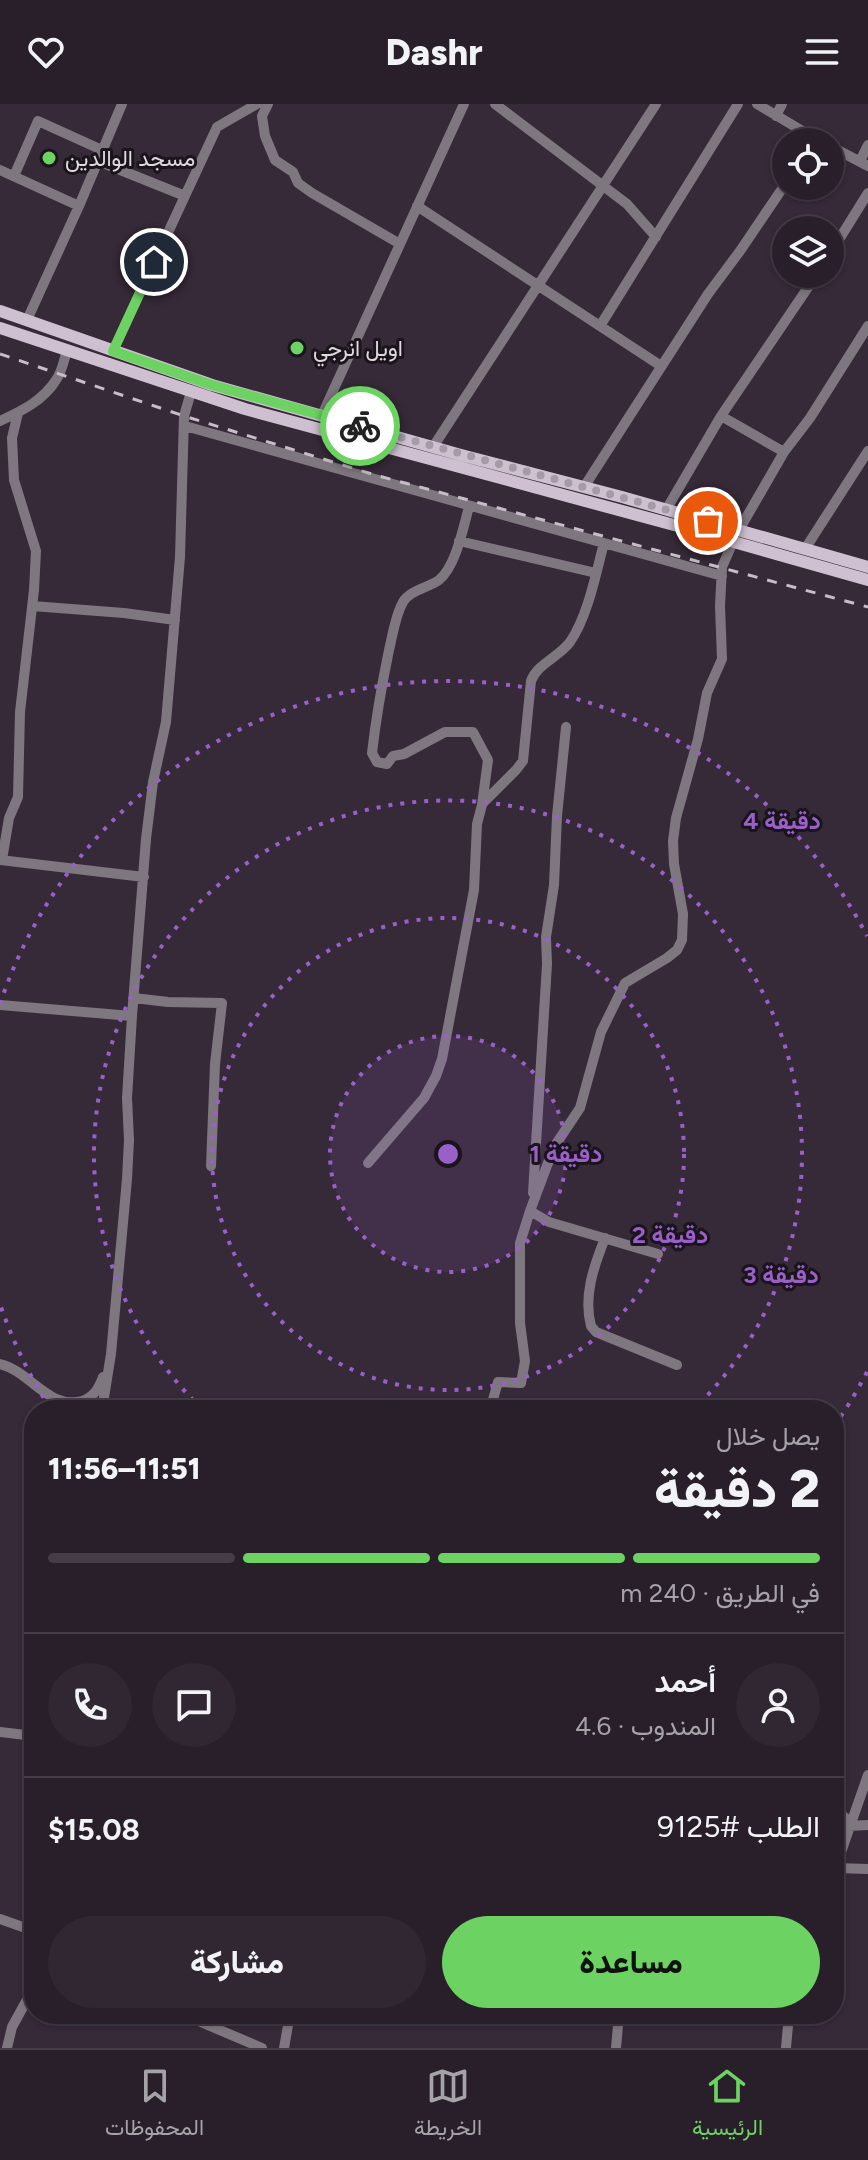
<!DOCTYPE html>
<html lang="ar">
<head>
<meta charset="utf-8">
<style>
  :root { --surface:#281f2a; --page:#302732; --text:#f1f3f6; --muted:#a5a2a8; --line:#443d47; --accent:#6cd362 }
  body { margin:0; font-family:Figtree,Vazirmatn,sans-serif; background:var(--page); color:var(--text); direction:rtl; height:100vh; display:flex; flex-direction:column; font-size:30px; white-space:nowrap }
  * { box-sizing:border-box; margin:0 }
  p { font-size:26px; color:var(--muted) }
  .icon { flex:none; width:44px; height:44px; fill:none; stroke:currentColor; stroke-width:2; stroke-linecap:round; stroke-linejoin:round }
  .map { position:relative; flex:1; overflow:hidden; direction:ltr }
  .details { position:absolute; left:24px; top:1296px; width:820px; height:624px; display:flex; flex-direction:column; background:var(--surface); border-radius:32px; box-shadow:0 2px 6px #0004,0 0 0 2px var(--line); direction:rtl }
  .details>* { flex:none }
  .buttons { position:absolute; left:772px; top:24px; display:grid; gap:16px }
  .buttons a { display:grid; place-items:center; width:72px; height:72px; border-radius:50%; background:var(--surface); box-shadow:0 2px 6px #0004,0 0 0 2px var(--line); font-size:40px }
  .pin { position:absolute; display:grid; place-items:center; width:68px; height:68px; color:#fff; margin:-34px; border:4px solid #fff; border-radius:50%; box-shadow:0 2px 8px #0007 }
  .courier { position:absolute; display:grid; place-items:center; width:80px; height:80px; margin:-40px; border:6px solid #6cd362; border-radius:50%; background:#fff; color:#222; box-shadow:0 2px 10px #0007 }
  .headline em { font-style:normal; font-weight:800 }
  .headline div { display:flex; flex-direction:column-reverse }
  .headline { display:flex; align-items:center; justify-content:space-between; height:136px; padding:0 24px }
  h1 { font-size:52px; font-weight:800; line-height:60px }
  .bar { display:grid; grid-template-columns:repeat(4,1fr); gap:12px 8px; align-content:center; height:96px; padding:0 24px }
  .bar i { height:10px; border-radius:6px; background:var(--line) }
  .bar .current { background:var(--accent) }
  .bar p { grid-column:span 4 }
  .line { display:flex; align-items:center; gap:20px; padding:0 24px; border-top:2px solid var(--line) }
  .line div { flex:1 }
  .round { display:grid; place-items:center; flex:none; width:84px; height:84px; border-radius:42px; background:var(--page) }
  .button { display:flex; gap:16px; margin-top:auto; padding:16px 24px }
  .button a { flex:1; height:92px; border-radius:48px; background:var(--accent); color:#111; font-size:32px; font-weight:800; line-height:92px; text-align:center }
  .button a+a { background:var(--page); color:var(--text) }
  header { display:flex; justify-content:space-between; align-items:center; height:104px; padding:0 24px; background:var(--surface); font-size:36px; font-weight:800 }
  .tab-bar { display:flex; justify-content:space-around; align-items:center; height:112px; border-top:2px solid var(--line); background:var(--surface); font-size:22px; color:var(--muted) }
  .tab-bar a { display:grid; justify-items:center; gap:4px }
  .tab-bar .current { color:var(--accent) }
  .map>svg:first-child { display:block }
  .lines { fill:none; stroke-linecap:round; stroke-linejoin:round }
  .minor { stroke:#7f7780; stroke-width:10 }
  .major { stroke:#cfc0d1; stroke-width:12 }
  .rail { stroke:#c7bdc8; stroke-width:3; stroke-dasharray:10 10; stroke-linecap:butt }
  .done { stroke:#a59ba6; stroke-width:8; stroke-dasharray:0 14.4 }
  .route { stroke:#6cd362; stroke-width:10 }
  .ring { fill:none; stroke:#9a60ca; stroke-width:4; stroke-dasharray:4 8 }
  .poi-dot { fill:#6cd362; stroke:#1a141b; stroke-width:3 }
  .labels { text-anchor:middle; dominant-baseline:central; stroke-width:6; stroke-linejoin:round; paint-order:stroke }
  .poi-label { font-size:22px; fill:#e1d8e2; stroke:#1a141b; text-anchor:start }
  .centre { fill:#9a60ca; stroke:#1a141b; stroke-width:4 }
  .ring-label { font-size:24px; text-anchor:middle; font-weight:bold; fill:#9a60ca; stroke:#1a141b; stroke-width:6; stroke-linejoin:round; paint-order:stroke }
</style>
</head>
<body>
<header><svg class="icon" aria-label="menu" viewBox="0 0 24 24"><path d="M4 6h16M4 12h16M4 18h16"/></svg>Dashr<svg class="icon" aria-label="heart" viewBox="0 0 24 24"><path d="M12 20l-8-8c-3-5 5-10 8-4 3-6 11-1 8 4z"/></svg></header>
<div class="map">
<svg width="868" height="1944" viewBox="0 0 868 1944">
  <rect width="100%" height="100%" fill="#362938"/>
  <g class="lines">
    <path class="minor" d="M268,0L262,12L265,32L275,56L293,68L298,79L312,89L400,140
      M495,0L627,100L656,133
      M757,0L821,38
      M776,12L782,0
      M830,42L868,62
      M98,57L185,92
      M860,57L868,41
      M0,66L79,102
      M14,72L38,17L102,46
      M417,102L661,262
      M830,150L868,89
      M27,216L79,102L122,0
      M600,222L738,0
      M113,247L217,23L257,0
      M322,311L464,0
      M721,312L784,348
      M0,317C21,307 43,297 56,276C62,268 64,256 67,246
      M185,322C364,373 543,421 722,472
      M433,343L656,0
      M584,383L708,190L740,147L786,79
      M666,406L721,312L817,170
      M739,426L784,348L810,314L868,222
      M459,437L596,469
      M805,445L868,347
      M32,502L124,509L175,516
      M482,700L516,666L523,657L531,577C537,560 559,553 570,538C588,512 596,469 604,439
      M0,756L144,773
      M2,756L9,714L18,693L20,608L34,486L36,447L14,376L12,334L18,309
      M134,894L168,898L222,899L215,960L211,1062
      M0,901L132,912
      M368,1059L424,994L436,972L442,955L474,786L477,720L482,701L488,656L473,628H445L404,650L393,652L387,660L377,658L372,649C376,614 382,580 389,546C393,530 395,512 403,498C410,486 428,484 439,476C456,462 463,424 469,403
      M533,1089L547,860L546,833L554,781L557,712L566,623
      M605,1134C594,1162 583,1192 591,1222L596,1228L677,1261
      M658,1150L549,1118L530,1107L554,1043L580,1004L601,928L625,879L667,854L677,846L682,836L683,810L674,760L673,737L676,714L698,635L707,589L722,555L720,502L722,463L733,438
      M0,1260C30,1267 48,1306 82,1297C94,1293 99,1284 103,1273
      M102,1306L111,1250L127,1075L129,1036L127,994L132,912L146,735L153,678L166,618L180,453L184,312L191,288
      M490,1306L498,1278L521,1279L525,1257L520,1219V1139L530,1107
      M0,1628L34,1632
      M834,1709L842,1711L851,1719
      M849,1722L868,1721
      M836,1764L868,1765
      M834,1768L868,1671
      M0,1815L34,1827
      M182,1910L262,1944
      M7,1944L12,1923L34,1883
      M284,1944L290,1910
      M616,1944L619,1910
      M786,1944L789,1910"/>
    <path class="major" d="M0,207L212,281L461,351L622,393L868,463
      M0,224L245,305L674,421L868,476"/>
    <path class="rail" d="M0,250L184,312L375,371L868,503"/>
  </g>
  <g class="lines">
    <path class="done" d="M360,322L708,417"/>
    <path class="route" d="M154,158L113,247L212,281L360,322"/>
  </g>
  <circle cx="448" cy="1050" r="118" fill="#9a60ca" fill-opacity=".12"/>
  <g class="ring">
    <circle cx="448" cy="1050" r="118"/>
    <circle cx="448" cy="1050" r="236"/>
    <path d="M202 1305A354 354 0 1 1 694 1305"/>
    <path d="M867 1268A472 472 0 0 1 835 1321M50 1304A472 472 0 0 1 0 1200M0 900A472 472 0 0 1 867 832"/>
  </g>
  <g class="poi-dot">
    <circle cx="49" cy="54" r="8"/>
    <circle cx="297" cy="244" r="8"/>
  </g>
  <g class="labels">
    <g class="poi-label">
      <text x="65" y="54">مسجد الوالدين</text>
      <text x="313" y="244">اويل انرجي</text>
    </g>
  </g>
  <circle cx="448" cy="1050" r="12" class="centre"/>
  <g class="ring-label">
    <text x="782" y="725">4 دقيقة</text>
    <text x="566" y="1058">1 دقيقة</text>
    <text x="670" y="1139">2 دقيقة</text>
    <text x="781" y="1179">3 دقيقة</text>
  </g>
</svg>
<div class="buttons">
<a><svg class="icon" aria-label="locate" viewBox="0 0 24 24"><circle cx="12" cy="12" r="6"/><path d="M12 2v4M12 18v4M2 12h4M18 12h4"/></svg></a>
<a><svg class="icon" aria-label="layers" viewBox="0 0 24 24"><path d="M12 4l9 5-9 5-9-5zM3 14l9 5 9-5"/></svg></a>
</div>
<div class="pin" style="left:708px;top:417px;background:#ea580c"><svg class="icon" aria-label="bag" viewBox="0 0 24 24"><path d="M5 8h14l-1 12H6zM9 8a3 3 0 0 1 6 0"/></svg></div>
<div class="pin" style="left:154px;top:158px;background:#1f2937"><svg class="icon" aria-label="home" viewBox="0 0 24 24"><path d="M3 11l9-7 9 7M6 9v11h12V9"/></svg></div>
<div class="courier" style="left:360px;top:322px"><svg class="icon" aria-label="bike" viewBox="0 0 24 24"><circle cx="6" cy="16" r="4"/><circle cx="18" cy="16" r="4"/><path d="M6 16l4-8h5l3 8M10 8l3 8H6M13 5h3"/></svg></div>
<section class="details">
<div class="headline"><div><h1>2 دقيقة</h1><p>يصل خلال</p></div><em>11:51–11:56</em></div>
<div class="bar"><i class="current"></i><i class="current"></i><i class="current"></i><i></i><p>في الطريق · 240 m</p></div>
<div class="line" style="height:144px"><a class="round"><svg class="icon" aria-label="person" viewBox="0 0 24 24"><circle cx="12" cy="8" r="4"/><path d="M4 21q1-7 8-7t8 7"/></svg></a><div><b>أحمد</b><p>المندوب · 4.6</p></div><a class="round"><svg class="icon" aria-label="chat" viewBox="0 0 24 24"><path d="M4 5h16v11H9l-5 4z"/></svg></a><a class="round"><svg class="icon" aria-label="phone" viewBox="0 0 24 24"><path d="M5 4h4l2 5-3 2q2 4 5 5l2-3 5 2v4C11 20 4 13 5 4z"/></svg></a></div>
<div class="line" style="height:104px"><div>الطلب #9125</div><b>$15.08</b></div>
<div class="button"><a>مساعدة</a><a>مشاركة</a></div>
</section>
</div>
<nav class="tab-bar">
<a class="current"><svg class="icon" aria-label="home" viewBox="0 0 24 24"><path d="M3 11l9-7 9 7M6 9v11h12V9"/></svg>الرئيسية</a>
<a><svg class="icon" aria-label="map" viewBox="0 0 24 24"><path d="M3 6l6-2 6 2 6-2v14l-6 2-6-2-6 2zM9 4v14M15 6v14"/></svg>الخريطة</a>
<a><svg class="icon" aria-label="saved" viewBox="0 0 24 24"><path d="M7 4h10v16l-5-4-5 4z"/></svg>المحفوظات</a>
</nav>
</body>
</html>
